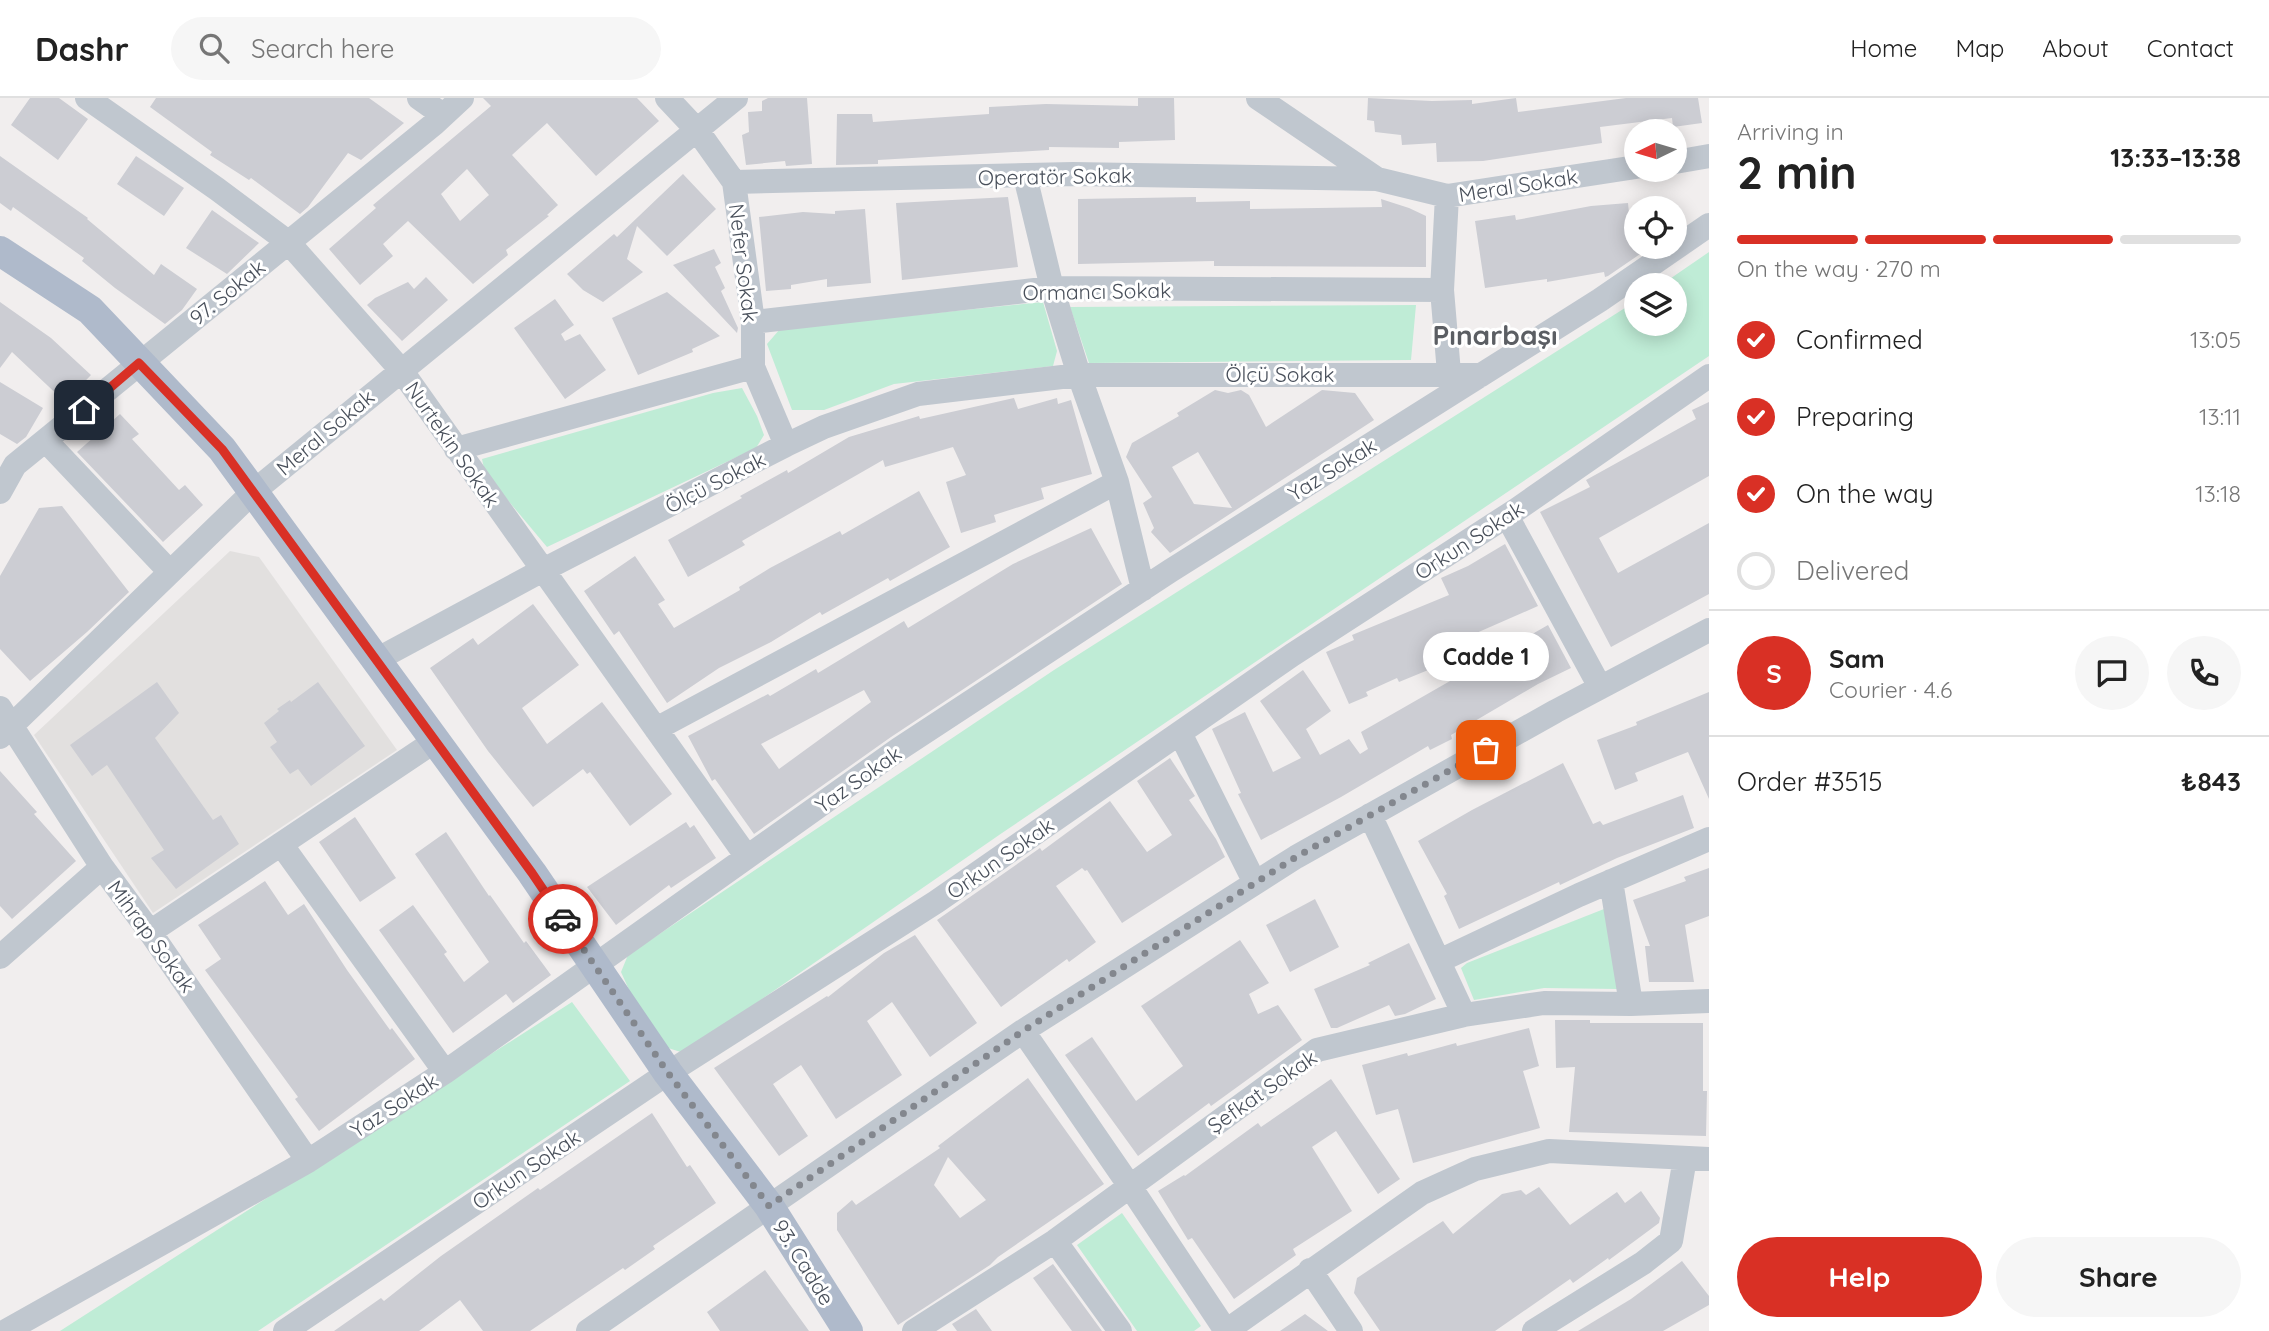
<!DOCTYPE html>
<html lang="en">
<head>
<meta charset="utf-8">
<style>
  :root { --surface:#fff; --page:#f6f6f6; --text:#222; --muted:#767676; --line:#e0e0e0; --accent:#d93025 }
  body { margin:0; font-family:Quicksand,sans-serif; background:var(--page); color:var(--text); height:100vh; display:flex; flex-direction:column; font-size:26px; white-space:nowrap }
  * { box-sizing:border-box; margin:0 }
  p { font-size:23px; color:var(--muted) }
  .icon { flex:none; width:38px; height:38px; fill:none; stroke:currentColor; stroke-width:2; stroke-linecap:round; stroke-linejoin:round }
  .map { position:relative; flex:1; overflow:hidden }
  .details { display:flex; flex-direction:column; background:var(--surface); width:560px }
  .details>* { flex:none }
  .needle { width:46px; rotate:265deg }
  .fabs { position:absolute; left:1624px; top:21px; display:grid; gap:14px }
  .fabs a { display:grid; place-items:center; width:63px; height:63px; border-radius:50%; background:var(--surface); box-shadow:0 4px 18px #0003; font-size:35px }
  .pin { position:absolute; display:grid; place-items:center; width:60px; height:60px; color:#fff; margin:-30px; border-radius:14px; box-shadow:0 4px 10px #0006 }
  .courier { position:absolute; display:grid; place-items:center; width:70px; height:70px; margin:-35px; border:5px solid #d93025; border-radius:50%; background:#fff; color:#222; box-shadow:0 2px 9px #0007 }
  .bubble { position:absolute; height:49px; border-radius:24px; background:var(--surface); box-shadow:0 4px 18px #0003; font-size:23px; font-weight:700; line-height:49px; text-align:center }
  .headline em { font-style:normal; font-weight:700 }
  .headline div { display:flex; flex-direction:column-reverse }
  .headline { display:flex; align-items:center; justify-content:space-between; height:119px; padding:0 28px }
  h1 { font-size:46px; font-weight:700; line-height:52px }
  .bar { display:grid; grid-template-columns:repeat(4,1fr); gap:10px 7px; align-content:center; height:84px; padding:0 28px }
  .bar i { height:9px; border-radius:5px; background:var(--line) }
  .bar .selected { background:var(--accent) }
  .bar p { grid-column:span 4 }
  .line { display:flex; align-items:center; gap:18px; padding:0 28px; border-top:2px solid var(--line) }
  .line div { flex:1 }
  .round { display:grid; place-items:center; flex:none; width:74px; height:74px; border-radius:37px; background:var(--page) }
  ol { padding:0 28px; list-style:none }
  li { display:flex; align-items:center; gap:21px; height:77px }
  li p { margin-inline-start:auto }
  li .icon { padding:7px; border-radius:50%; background:var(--accent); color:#fff; stroke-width:4 }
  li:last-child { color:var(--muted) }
  li i { width:38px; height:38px; border:4px solid var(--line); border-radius:50% }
  .cta { display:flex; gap:14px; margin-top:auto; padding:14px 28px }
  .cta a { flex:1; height:80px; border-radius:42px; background:var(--accent); color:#fff; font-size:28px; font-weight:700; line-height:80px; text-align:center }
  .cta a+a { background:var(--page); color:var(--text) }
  header { display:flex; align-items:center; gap:42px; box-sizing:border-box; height:98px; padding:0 35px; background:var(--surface); border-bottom:2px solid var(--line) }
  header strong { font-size:33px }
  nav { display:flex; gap:38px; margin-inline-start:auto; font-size:24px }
  .search { width:490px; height:63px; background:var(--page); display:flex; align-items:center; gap:18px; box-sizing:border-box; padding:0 24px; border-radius:38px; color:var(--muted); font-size:26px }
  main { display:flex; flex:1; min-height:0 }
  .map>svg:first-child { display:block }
  .education { fill:#e2e0df }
  .green { fill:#bfecd6 }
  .building { fill:#cccdd3; fill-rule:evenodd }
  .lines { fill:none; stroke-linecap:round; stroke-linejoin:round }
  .minor { stroke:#c0c7cf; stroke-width:24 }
  .major { stroke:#afbacb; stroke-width:30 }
  .done { stroke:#83878e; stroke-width:7; stroke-dasharray:0 12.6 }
  .route { stroke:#d93025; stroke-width:9 }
  .labels { text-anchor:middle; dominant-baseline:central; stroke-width:6; stroke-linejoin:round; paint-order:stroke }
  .street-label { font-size:21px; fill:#484f5a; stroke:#fff }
  .district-label { font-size:28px; font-weight:bold; fill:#5b5e63; stroke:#fff }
</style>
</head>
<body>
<header>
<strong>Dashr</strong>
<div class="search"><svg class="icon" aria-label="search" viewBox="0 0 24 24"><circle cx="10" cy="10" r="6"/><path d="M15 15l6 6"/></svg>Search here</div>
<nav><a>Home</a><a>Map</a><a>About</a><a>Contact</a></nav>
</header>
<main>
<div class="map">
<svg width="1709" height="1233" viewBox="0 0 1709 1233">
  <rect width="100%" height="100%" fill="#f1eeee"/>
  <path class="education" d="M230,453L259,459L397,652L153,815L34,637Z"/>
  <path class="green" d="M1709,154V258L1002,735L684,955L668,950L630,894L621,874L628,857L1054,572L1636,203V226H1675V187H1661Z
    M1043,204L1057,253L1053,268L894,286L824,312H792L767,246L780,231Z
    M1416,207L1411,262L1089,265L1070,209Z
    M742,290L757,318L764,337L756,350L547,449L485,375L482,361L713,295Z
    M1604,811L1618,891L1544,890L1474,902L1461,870L1467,865Z
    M572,904L630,983L258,1233H60Z
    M1122,1115L1201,1228L1194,1233H1137L1077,1147Z"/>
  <path class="building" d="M30,0H59L88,21L58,62L11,27Z
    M156,0H369L404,25L361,62L348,55L308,109L300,116L251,80L249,82L210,57L212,54L150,9Z
    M483,0H637L659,23L596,78L547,25L512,57L558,107L547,117L549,118L506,152L508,157L473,186L408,123L383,146L393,158L360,187L329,151L376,110L373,107L491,8ZM467,71L489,97L460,123L441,96Z
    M768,0H807L812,66L786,68L785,63L746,67L742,37L749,34L748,14L762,13V3Z
    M1138,0H1174L1175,42L1119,44V50L1049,49V52L878,62V66L836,67L837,16H872L873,24L989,16V9L1046,6L1138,8Z
    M1368,0L1432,3L1472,2V6L1516,0L1518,14L1626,0H1698L1702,25L1673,29L1672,20L1600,29L1602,45L1483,63L1437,64L1436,45L1402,47L1401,37L1375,34L1374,23L1367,22Z
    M0,58L88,120L87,121L154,177L161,166L197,191L182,212L165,226L115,190L82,163L84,160L13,109L11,113L0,105Z
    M136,58L184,90L164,118L117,86Z
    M683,76L716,111L667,158L637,128L627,161L643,174L603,204L583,192L567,176L614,136L617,139Z
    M1008,99L1018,169L902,182L896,105Z
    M1196,99V104L1250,103V111L1382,109L1381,101L1409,110L1426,118V169L1214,168V163L1078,166V101Z
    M1628,105L1629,115L1636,114V149H1645L1646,152L1608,178L1605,179L1604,174L1547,184V181L1485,190L1475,123L1515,117L1516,122L1591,108Z
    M865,111L871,185L827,189V181L791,187V191L766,193L759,119L803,114L835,116V113Z
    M212,112L259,145L227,176L186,150Z
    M714,151L721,165L715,169L725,190L721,193L738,230L737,235L673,167Z
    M426,179L448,202L402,243L367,207L375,200L408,184L414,191Z
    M667,194L720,238L692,251L693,254L638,277L612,220Z
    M555,201L574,227L561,236L565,243L580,236L606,272L565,301L514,230Z
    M0,204L51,240L91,277L65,304L12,254L0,270Z
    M0,284L43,310L26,339L17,346L0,336Z
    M1215,292L1228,295L1241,292L1249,297L1266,329L1322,292L1355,295L1374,322L1170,455L1151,434L1154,430L1143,405L1152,399L1126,359L1132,345L1179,318L1177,315ZM1198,354L1232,410L1194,406L1172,369Z
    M1014,300L1018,311L1057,300L1058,306L1071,302L1092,376L1041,390L1044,401L994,417L996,424L961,435L946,384L966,377L953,349L885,369L883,362L742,443L745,447L688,479L668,442L742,400L740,398L787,372L788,375L849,339L919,318L920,321Z
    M1709,304V378L1599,440L1618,475L1709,425V496L1611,549L1540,414L1590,389L1586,382L1696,321L1692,312Z
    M120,316L139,336L132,341L179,392L185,387L203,407L163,444L77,354Z
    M919,393L950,449L890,483L888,480L822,517L820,514L771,544L719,570L667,605L619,533L614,537L584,493L635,458L665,502L658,506L674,530L740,492L739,489L770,470L840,433L842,437Z
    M62,408L129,494L87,534L30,583L0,551V478L39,410Z
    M1091,430L1122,486L891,639L754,736L715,681L712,683L688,638L768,596L770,598L816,571L818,575L904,523L908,530L1013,466ZM864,592L871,604L779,671L761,646Z
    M1505,446L1538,508L1449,547L1455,561L1399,584L1397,580L1366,594L1368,598L1349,606L1326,554L1354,542L1352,537L1449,497L1441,480L1468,468Z
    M533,506L579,567L522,610L547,646L602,604L672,696L630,728L590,674L587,676L583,671L533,709L488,653L430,570L473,540L478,547Z
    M1548,527L1571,570L1538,586L1451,637L1452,641L1430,652L1428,648L1341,699L1261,742L1238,696L1241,695L1212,631L1245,614L1273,674L1301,660L1260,603L1303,572L1331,613L1306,631L1320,657L1349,641L1360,656L1368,651L1361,634Z
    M157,584L179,615L155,640L213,722L221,717L239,746L176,791L151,760L164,752L107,667L92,678L70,647Z
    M318,584L365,648L311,688L298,671L290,676L270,649L277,644L264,625L279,613L277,611L290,602L291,604Z
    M1709,594V701L1688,654L1635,675L1638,683L1615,692L1597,642L1637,627L1636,624Z
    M1170,660L1195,698L1189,702L1216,741L1225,759L1122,825L1087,772L1085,773L1082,770L1056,788L1096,844L1069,864L1067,861L1001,909L937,822L1040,750L1042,753L1110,703L1147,754L1172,737L1137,683Z
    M1563,665L1593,726L1600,723L1603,727L1683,697L1694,730L1617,760L1560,787L1559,784L1459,831L1444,798L1447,796L1418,743L1472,712Z
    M0,673L37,714L34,716L76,763L12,821L0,808Z
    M355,719L396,780L360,804L319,744Z
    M686,724L690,730L694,727L716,760L671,790L669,787L616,827L587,789Z
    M446,734L489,798L490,797L524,845L526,843L551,877L513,905L506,896L453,935L379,832L413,807L447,854L444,856L464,884L489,864L415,756Z
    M1709,770V818L1685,827L1694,884H1649L1645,848H1650L1633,802L1686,783L1684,779Z
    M265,783L288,817L304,806L347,872L390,932L392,930L415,961L319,1033L295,1001L298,999L205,872L221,861L198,827Z
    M1315,801L1339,849L1290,874L1266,827Z
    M915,837L977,925L930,959L892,904L867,923L902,977L836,1021L801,967L773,986L808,1038L779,1058L714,970L827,898L828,899L884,855Z
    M1240,842L1269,885L1249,896L1258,916L1278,907L1302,942L1211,1008L1209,1005L1138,1058L1065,957L1092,939L1136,1003L1183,968L1141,908Z
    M1409,845L1436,901L1405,916L1395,918L1389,907L1337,930H1331L1314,891L1370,867L1368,865Z
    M1555,922H1590V925H1703V993H1707L1706,1038L1569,1034L1575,969L1556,970Z
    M1529,930L1539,968L1523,973L1540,1030L1413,1065L1398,1011L1376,1017L1362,967L1407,955L1408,958L1456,945L1457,948Z
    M1028,980L1104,1086L998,1159L990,1167L898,1227L837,1132V1115L852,1102L856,1107L940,1050L938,1048ZM948,1059L986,1102L960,1120L934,1087Z
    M1331,981L1400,1081L1378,1096L1336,1033L1312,1049L1352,1113L1293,1151L1296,1157L1234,1201L1192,1140L1188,1142L1158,1093L1184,1077L1185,1078L1258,1025L1261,1029Z
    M652,1015L687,1069L690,1067L716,1105L653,1148L655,1151L625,1172L623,1170L530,1233H483L460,1202L419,1233H334L381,1200L384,1203L441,1158L538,1090L540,1092Z
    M1539,1089L1570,1127L1617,1094L1625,1105L1641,1093L1660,1120L1659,1125L1609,1162L1608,1160L1573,1185L1570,1181L1495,1233H1380L1354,1195L1357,1180L1443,1123L1453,1136L1502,1096L1521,1092L1526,1097Z
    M1682,1163L1709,1198V1207L1663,1233H1578L1631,1201Z
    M1053,1166L1102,1233H1072L1033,1180Z
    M765,1172L809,1233H720L707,1214Z
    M976,1211L992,1233H957L952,1226Z
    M1305,1216L1328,1233H1280Z"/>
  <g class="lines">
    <path class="minor" d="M87,0L217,91L288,144L401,272L747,759
      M419,0L443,17
      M667,0L697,32L734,84L753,224V269L786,347
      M1258,0L1377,81L1447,98L1636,69
      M1675,64L1709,58
      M1025,78L1052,190L1079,277L1117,384L1143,491
      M734,84L1073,76L1377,81
      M1447,98L1442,192L1449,275
      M753,224L1052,190L1442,192
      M47,344L170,474
      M456,351L753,269
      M0,394L15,367L434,26L462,0
      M1507,418L1600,589
      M376,562L543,472L786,347L824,329L918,296L1079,277H1481
      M0,610L102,769L150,834L308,1063
      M656,631L1117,384
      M1180,635L1255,785
      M0,639L253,394L736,0
      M1370,717L1464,917
      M281,746L445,974
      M1611,783L1631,906
      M150,834L435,643
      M0,859L102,769
      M1439,863L1579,797L1709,741
      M1023,933L1129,1087L1226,1233
      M1055,1143L1120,1233
      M1310,1172L1351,1233
      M6,1233L308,1063L445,974L899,651L1170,473L1600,202L1709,127
      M285,1233L668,975L936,804L1292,557L1516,412L1709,278
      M588,1233L1023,933L1296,759L1556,613L1709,532
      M914,1233L1055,1143L1317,952L1464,917L1544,905L1631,906L1709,903
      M1226,1233L1422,1095L1475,1071L1549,1053L1709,1061
      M1534,1233L1643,1165L1671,1143L1685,1060"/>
    <path class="major" d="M0,153L90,212L222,351L532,775L668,975L769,1108L848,1233"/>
  </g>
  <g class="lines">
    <path class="done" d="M563,821L668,975L769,1108L1023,933L1296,759L1486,652"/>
    <path class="route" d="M84,312L139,265L222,351L532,775L563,821"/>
  </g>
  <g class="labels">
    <g class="street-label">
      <text transform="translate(1055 78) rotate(-1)">Operatör Sokak</text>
      <text transform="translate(1518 87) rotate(-9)">Meral Sokak</text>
      <text transform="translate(744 165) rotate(83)">Nefer Sokak</text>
      <text transform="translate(1097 193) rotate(-1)">Ormancı Sokak</text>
      <text transform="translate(227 194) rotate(-39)">97. Sokak</text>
      <text x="1280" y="276">Ölçü Sokak</text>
      <text transform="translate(325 334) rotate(-40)">Meral Sokak</text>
      <text transform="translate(453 346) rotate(55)">Nurtekin Sokak</text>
      <text transform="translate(1332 371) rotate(-32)">Yaz Sokak</text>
      <text transform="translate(715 384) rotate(-27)">Ölçü Sokak</text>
      <text transform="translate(1469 442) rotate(-33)">Orkun Sokak</text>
      <text transform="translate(858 681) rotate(-35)">Yaz Sokak</text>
      <text transform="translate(1000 760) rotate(-35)">Orkun Sokak</text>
      <text transform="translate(152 838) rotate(54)">Mihrap Sokak</text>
      <text transform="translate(1262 993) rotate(-35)">Şefkat Sokak</text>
      <text transform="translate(394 1007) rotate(-33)">Yaz Sokak</text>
      <text transform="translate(526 1071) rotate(-34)">Orkun Sokak</text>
      <text transform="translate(804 1164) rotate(58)">93. Cadde</text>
    </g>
    <g class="district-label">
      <text x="1495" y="236">Pınarbaşı</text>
    </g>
  </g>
</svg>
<div class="fabs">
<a><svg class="needle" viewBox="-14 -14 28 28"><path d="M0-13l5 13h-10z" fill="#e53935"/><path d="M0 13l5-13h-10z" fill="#767676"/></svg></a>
<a><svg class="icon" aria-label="locate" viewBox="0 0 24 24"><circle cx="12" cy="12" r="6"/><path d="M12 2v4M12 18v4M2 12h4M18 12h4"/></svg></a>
<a><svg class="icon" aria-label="layers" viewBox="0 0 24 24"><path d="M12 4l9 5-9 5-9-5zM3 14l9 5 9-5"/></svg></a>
</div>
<div class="pin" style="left:1486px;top:652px;background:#ea580c"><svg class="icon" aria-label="bag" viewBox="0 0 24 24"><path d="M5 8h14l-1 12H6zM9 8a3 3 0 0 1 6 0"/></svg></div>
<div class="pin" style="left:84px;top:312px;background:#1f2937"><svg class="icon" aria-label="home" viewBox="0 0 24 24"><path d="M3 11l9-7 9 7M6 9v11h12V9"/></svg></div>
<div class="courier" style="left:563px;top:821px"><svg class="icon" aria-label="car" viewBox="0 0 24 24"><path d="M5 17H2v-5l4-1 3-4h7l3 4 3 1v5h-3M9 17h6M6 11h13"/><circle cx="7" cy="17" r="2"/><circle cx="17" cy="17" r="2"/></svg></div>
<div class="bubble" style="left:1423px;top:534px;width:126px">Cadde 1</div>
</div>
<section class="details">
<div class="headline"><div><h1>2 min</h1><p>Arriving in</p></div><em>13:33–13:38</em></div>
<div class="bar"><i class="selected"></i><i class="selected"></i><i class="selected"></i><i></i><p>On the way · 270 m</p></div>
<ol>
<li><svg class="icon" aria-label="check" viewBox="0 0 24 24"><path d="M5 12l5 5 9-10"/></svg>Confirmed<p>13:05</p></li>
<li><svg class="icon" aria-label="check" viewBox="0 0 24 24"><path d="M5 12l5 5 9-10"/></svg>Preparing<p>13:11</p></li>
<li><svg class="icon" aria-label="check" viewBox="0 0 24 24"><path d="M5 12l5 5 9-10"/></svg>On the way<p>13:18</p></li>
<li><i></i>Delivered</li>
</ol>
<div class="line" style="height:126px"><b class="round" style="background:var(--accent);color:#fff">S</b><div><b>Sam</b><p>Courier · 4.6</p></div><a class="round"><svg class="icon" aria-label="chat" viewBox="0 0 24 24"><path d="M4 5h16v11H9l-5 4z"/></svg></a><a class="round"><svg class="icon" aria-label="phone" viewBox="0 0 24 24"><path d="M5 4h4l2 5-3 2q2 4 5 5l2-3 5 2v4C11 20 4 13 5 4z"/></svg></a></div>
<div class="line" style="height:91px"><div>Order #3515</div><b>₺843</b></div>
<div class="cta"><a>Help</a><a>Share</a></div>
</section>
</main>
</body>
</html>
